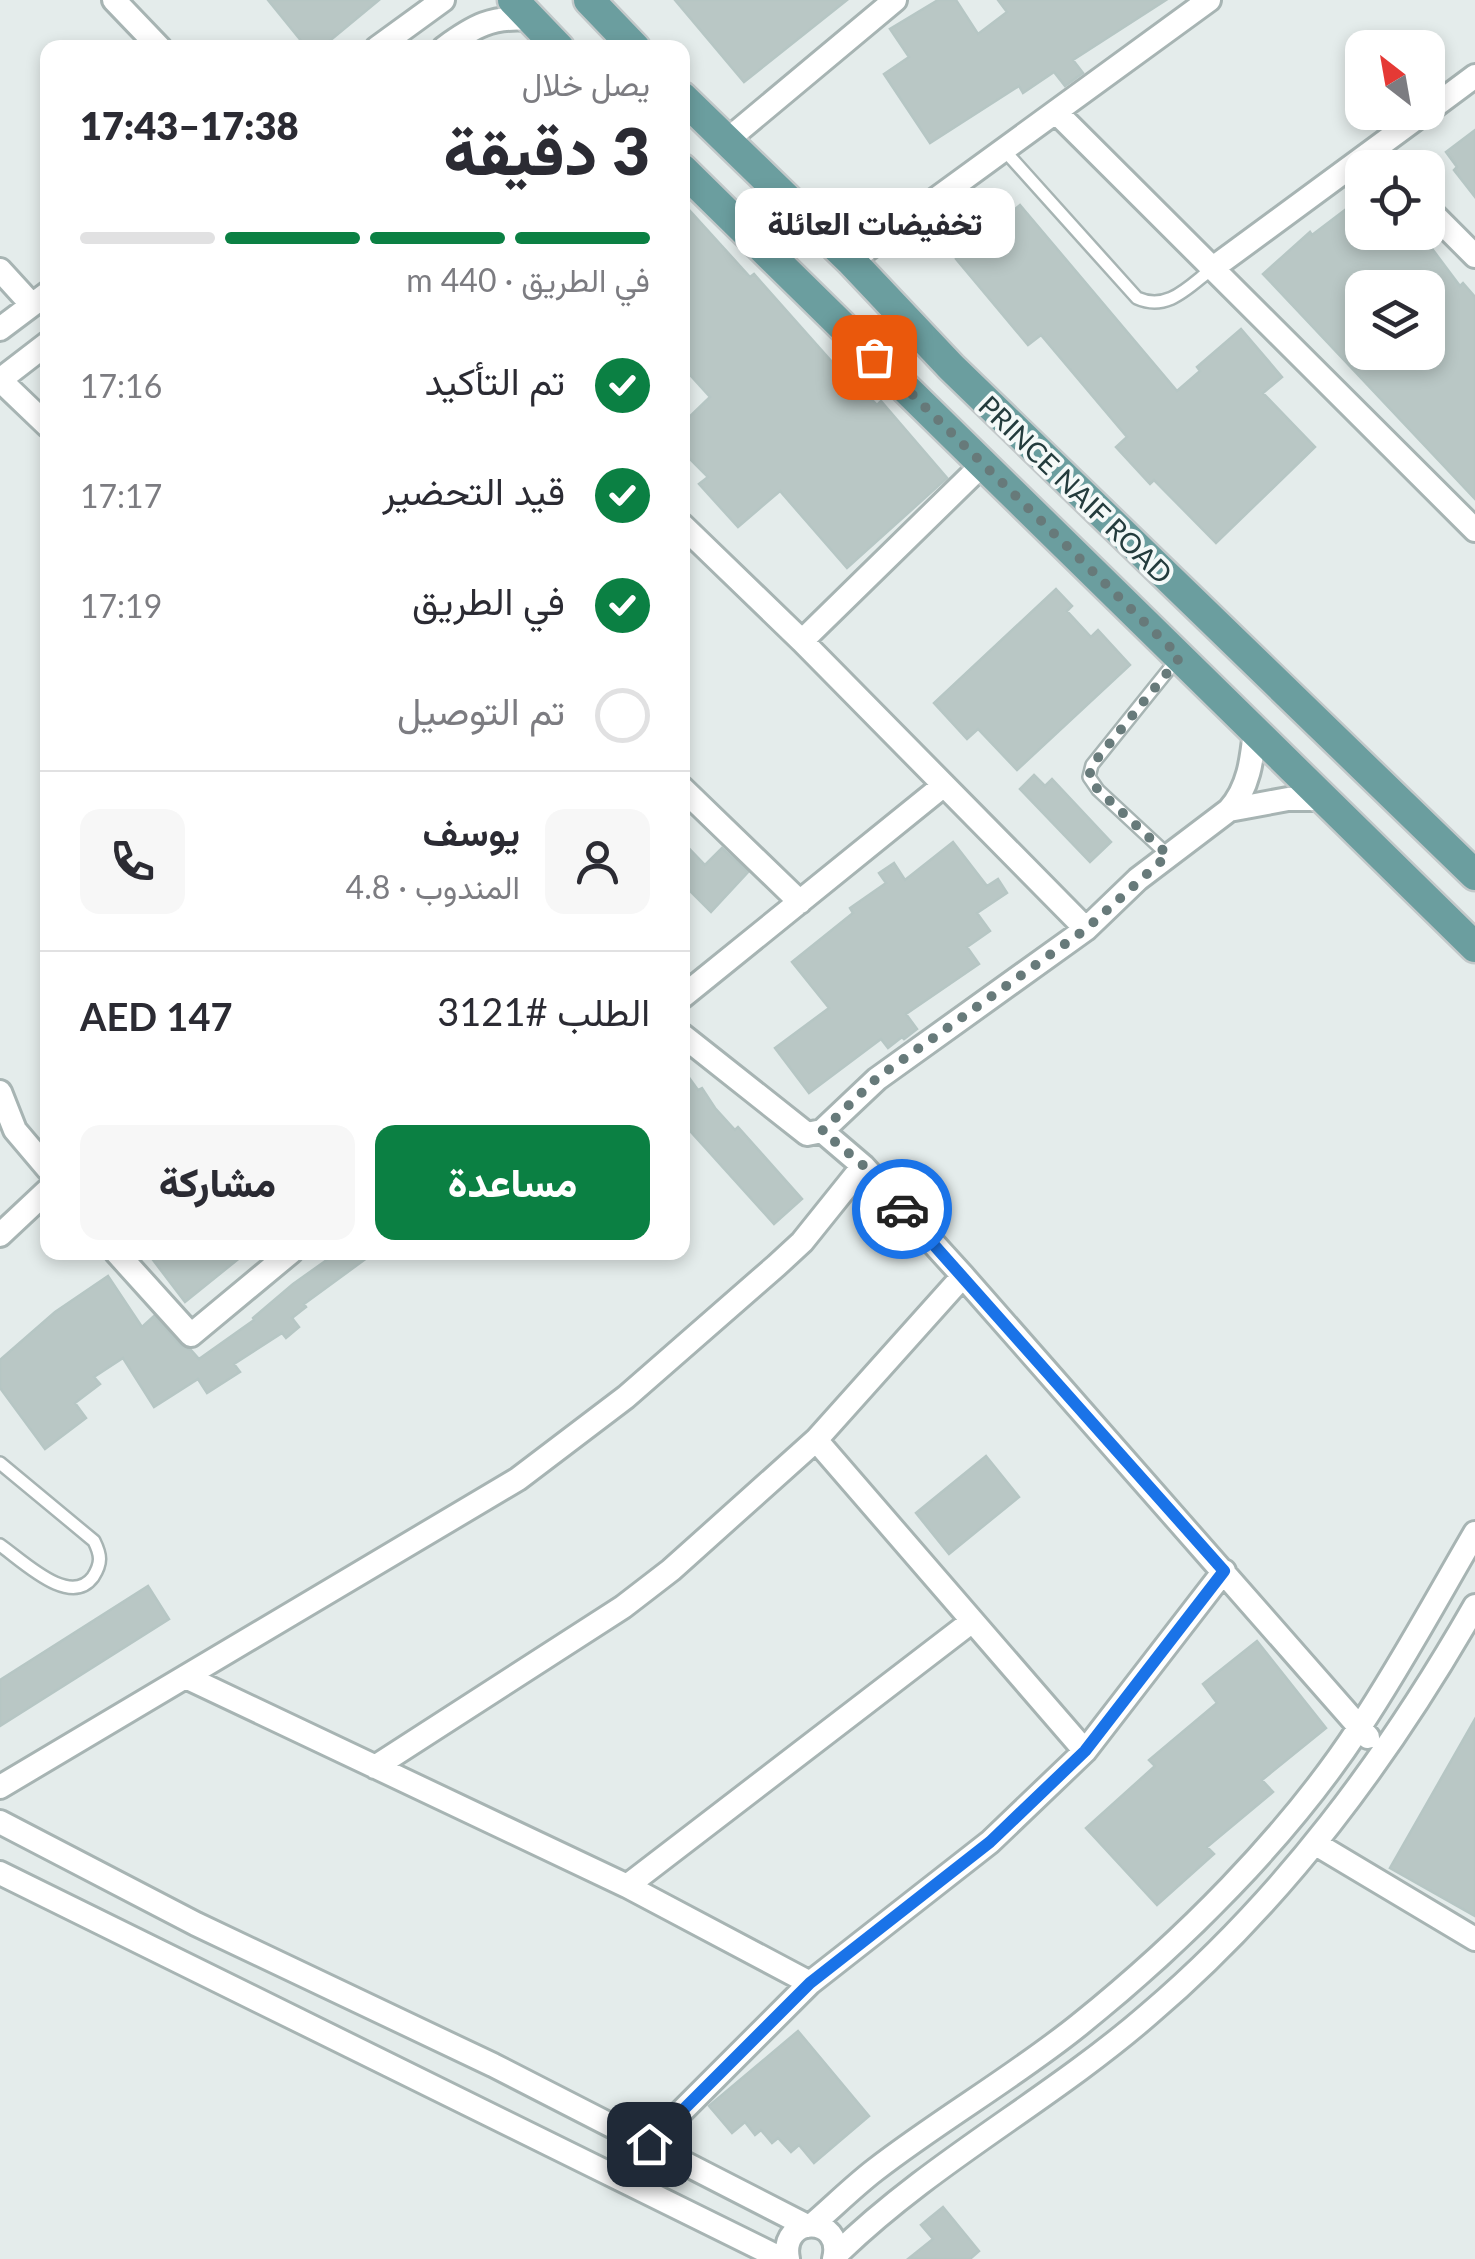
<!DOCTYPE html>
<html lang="ar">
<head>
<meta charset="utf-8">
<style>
  :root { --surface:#fff; --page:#f7f7f7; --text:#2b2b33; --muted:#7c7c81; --line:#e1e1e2; --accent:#0b8043 }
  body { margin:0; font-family:Lato,Vazirmatn,sans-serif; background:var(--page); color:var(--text); direction:rtl; height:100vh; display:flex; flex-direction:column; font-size:38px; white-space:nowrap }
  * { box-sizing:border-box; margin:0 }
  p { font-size:32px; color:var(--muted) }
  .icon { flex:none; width:55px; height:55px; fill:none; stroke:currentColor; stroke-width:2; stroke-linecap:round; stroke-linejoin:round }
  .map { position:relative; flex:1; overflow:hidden; direction:ltr }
  .panel { position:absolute; left:40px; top:40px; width:650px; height:1220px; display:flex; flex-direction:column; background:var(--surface); border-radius:20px; box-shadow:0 5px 15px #0003; direction:rtl }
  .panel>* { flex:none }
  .needle { width:65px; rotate:329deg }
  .tools { position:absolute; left:1345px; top:30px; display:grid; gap:20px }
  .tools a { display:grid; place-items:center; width:100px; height:100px; border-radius:20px; background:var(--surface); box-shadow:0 5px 15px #0003; font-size:50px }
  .pin { position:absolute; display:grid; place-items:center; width:85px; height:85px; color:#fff; margin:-42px; border-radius:20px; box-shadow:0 5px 15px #0006 }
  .courier { position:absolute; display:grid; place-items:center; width:100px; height:100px; margin:-50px; border:8px solid #1a73e8; border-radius:50%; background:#fff; color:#222; box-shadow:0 2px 12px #0007 }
  .bubble { position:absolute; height:70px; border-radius:20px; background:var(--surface); box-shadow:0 5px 15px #0003; font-size:32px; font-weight:800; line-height:70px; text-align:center; direction:rtl }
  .headline em { font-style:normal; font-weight:800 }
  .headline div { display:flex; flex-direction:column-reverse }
  .headline { display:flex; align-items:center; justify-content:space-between; height:170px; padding:0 40px }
  h1 { font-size:65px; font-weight:800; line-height:75px }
  .bar { display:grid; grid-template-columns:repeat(4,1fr); gap:15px 10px; align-content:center; height:120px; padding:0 40px }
  .bar i { height:12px; border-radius:8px; background:var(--line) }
  .bar .selected { background:var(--accent) }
  .bar p { grid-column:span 4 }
  .line { display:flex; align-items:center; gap:25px; padding:0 40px; border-top:2px solid var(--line) }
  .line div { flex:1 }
  .round { display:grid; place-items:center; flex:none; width:105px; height:105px; border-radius:20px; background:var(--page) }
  ol { padding:0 40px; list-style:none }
  li { display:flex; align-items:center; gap:30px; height:110px }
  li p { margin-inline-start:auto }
  li .icon { padding:10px; border-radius:50%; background:var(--accent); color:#fff; stroke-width:4 }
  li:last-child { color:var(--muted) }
  li i { width:55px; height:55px; border:5px solid var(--line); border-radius:50% }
  .action { display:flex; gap:20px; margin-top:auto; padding:20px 40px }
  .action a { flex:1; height:115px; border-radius:20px; background:var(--accent); color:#fff; font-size:40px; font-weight:800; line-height:115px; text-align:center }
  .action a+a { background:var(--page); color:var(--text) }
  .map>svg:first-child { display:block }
  .building { fill:#b9c7c5; stroke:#b6c6c4; stroke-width:2.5; fill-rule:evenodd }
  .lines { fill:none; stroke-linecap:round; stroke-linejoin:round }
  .service-casing { stroke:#a7b4b3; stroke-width:16 }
  .minor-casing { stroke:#a7b4b3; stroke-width:28 }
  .primary-casing { stroke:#c2c8c9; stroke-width:35 }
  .service { stroke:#fff; stroke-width:11 }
  .minor { stroke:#fff; stroke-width:22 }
  .primary { stroke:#6b9e9f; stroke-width:30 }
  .done { stroke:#677a7a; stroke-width:10; stroke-dasharray:0 18 }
  .route { stroke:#1a73e8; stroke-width:12 }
  .labels { text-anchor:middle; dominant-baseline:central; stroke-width:8; stroke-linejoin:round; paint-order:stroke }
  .street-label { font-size:28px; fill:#243c3d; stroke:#f4f9f8 }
</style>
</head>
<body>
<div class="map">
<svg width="1475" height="2259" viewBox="0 0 1475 2259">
  <rect width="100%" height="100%" fill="#e4eceb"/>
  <path class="building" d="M268,0H379L321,48H307Z
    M675,0H847L744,82Z
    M938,0H956L978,34L1007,12L998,0H1166L1073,60L1083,73L1065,86L1054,72L1023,93L1019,86L930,143L884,74L909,57L890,29Z
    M1475,130V197L1454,170L1457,167L1446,152Z
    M1362,197V232H1412L1422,245L1427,242L1460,286L1463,283L1475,297V499L1263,274L1310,232L1312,235ZM1362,288H1428V352H1362Z
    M682,202L750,277L754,274L833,363L835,360L877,405L881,401L947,478L847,568L780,491L738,527L699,484L708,477L682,451V424L710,397L682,366Z
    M1020,205L1177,391L1200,371L1197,367L1241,329L1282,377L1263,393L1315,447L1216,543L1154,480L1150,484L1116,447L1127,437L1041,335L1028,345L956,259Z
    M1056,589L1072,606L1067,611L1091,637L1098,630L1130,665L1017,770L978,729L967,739L934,703Z
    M1034,775L1045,786L1052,779L1111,842L1090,862L1020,789Z
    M682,841L705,865L722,848L748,872L711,912L682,883Z
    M953,842L987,886L998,879L1007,893L977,913L990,931L967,947L979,964L906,1014L917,1029L904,1039L902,1037L888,1048L881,1039L809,1093L775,1048L829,1008L792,962L853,913L850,908L886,883L879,873L894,863L905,880Z
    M682,1068L698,1090L702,1088L715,1108L735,1130L738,1127L802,1199L774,1224L682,1122Z
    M147,1252H247L185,1302Z
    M338,1252H375L304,1304L306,1307L292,1318L299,1327L286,1338L282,1333L234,1364L240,1372L207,1393L198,1379L154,1407L123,1358L94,1377L100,1384L75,1403L86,1418L45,1449L0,1388V1360L55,1312L108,1276L142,1327L154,1316L180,1345L191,1350L199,1359L254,1320L253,1318L293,1284Z
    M986,1456L1019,1497L949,1554L916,1513Z
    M148,1586L169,1619L0,1726V1680Z
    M1257,1641L1326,1728L1262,1780L1273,1792L1207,1847L1214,1854L1157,1905L1086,1828L1155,1766L1149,1760L1217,1703L1203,1684Z
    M1475,1719V1916L1390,1868Z
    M798,2031L869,2116L814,2163L799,2145L791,2152L778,2138L772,2143L761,2130L755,2135L745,2122L732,2133L709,2106Z
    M943,2207L979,2251L970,2259H908L933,2239L921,2225Z"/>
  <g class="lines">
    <defs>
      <path id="service" d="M1004,150L1137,298C1168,312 1189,286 1213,268
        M1168,855L1098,790L1089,777L1092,765L1178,658
        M0,1463L94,1541C101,1555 102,1563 93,1577C70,1608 23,1561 0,1545"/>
      <path id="minor" d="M114,0L160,48
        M377,48L443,0
        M444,48C474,26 492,16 529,19
        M1428,111L1475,76
        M1056,112L1475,530
        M725,142L895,0
        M1428,209L1475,256
        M851,261L1209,0
        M1213,268L1425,112
        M0,270L32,305
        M0,329L48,293
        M0,380L48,426
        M0,380L48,343
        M682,525L802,641L1086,929
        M802,641L983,464
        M682,788L800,902
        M1229,810L1288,799H1324
        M682,997L944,785
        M682,1035L807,1134L822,1131L877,1079L1086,929L1138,879L1229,810C1249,788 1252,759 1255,731
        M0,1092L15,1130L48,1169
        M822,1131L863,1166L963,1276L1368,1737
        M0,1235L48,1190
        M116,1252L191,1335L291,1252
        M816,1440L963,1276
        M186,1677L627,1886L810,1983L990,1842L1085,1751L1224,1571
        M375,1767L623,1607L671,1570L816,1440L1085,1751
        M0,1787L518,1479L626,1397L776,1266L802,1242L863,1166
        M0,1822L196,1924L493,2065L807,2226
        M1316,1844L1475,1939
        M0,1873L782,2259
        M627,1886L971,1622
        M649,2144L810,1983
        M812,2225C833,2207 853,2187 875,2170C941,2119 1013,2078 1079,2025C1181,1943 1287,1838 1359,1728C1401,1665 1437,1598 1475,1533
        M836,2255C931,2162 1049,2101 1149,2014C1284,1899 1388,1758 1475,1606
        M788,2259C779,2214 845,2215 834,2259"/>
      <path id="primary" d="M513,0L559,48
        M589,0L635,48
        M682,97L851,261L951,367L1475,875
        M682,169L1475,947"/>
    </defs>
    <use href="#service" class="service-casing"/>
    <use href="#minor" class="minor-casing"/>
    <use href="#primary" class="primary-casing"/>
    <use href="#service" class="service"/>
    <use href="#minor" class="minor"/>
    <use href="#primary" class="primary"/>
  </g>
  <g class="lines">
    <path class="done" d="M874,357L1180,657L1092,765L1089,777L1098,790L1168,855L1086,929L877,1078L822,1131L864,1166L902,1209"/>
    <path class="route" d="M649,2144L810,1983L990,1842L1085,1751L1224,1571L902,1209"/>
  </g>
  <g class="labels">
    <g class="street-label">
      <text transform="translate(1076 489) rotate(44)">PRINCE NAIF ROAD</text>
    </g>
  </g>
</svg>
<div class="tools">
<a><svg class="needle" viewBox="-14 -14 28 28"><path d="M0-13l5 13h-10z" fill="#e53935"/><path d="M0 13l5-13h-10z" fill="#7c7c81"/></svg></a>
<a><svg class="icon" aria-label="locate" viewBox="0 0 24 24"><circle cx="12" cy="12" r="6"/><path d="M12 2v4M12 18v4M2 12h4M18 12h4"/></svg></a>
<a><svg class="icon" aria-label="layers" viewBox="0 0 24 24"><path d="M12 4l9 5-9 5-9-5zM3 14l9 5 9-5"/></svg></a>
</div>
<div class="pin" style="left:874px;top:357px;background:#ea580c"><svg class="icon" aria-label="bag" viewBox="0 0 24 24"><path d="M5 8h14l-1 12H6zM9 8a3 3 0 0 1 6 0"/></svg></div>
<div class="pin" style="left:649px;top:2144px;background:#1f2937"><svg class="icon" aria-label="home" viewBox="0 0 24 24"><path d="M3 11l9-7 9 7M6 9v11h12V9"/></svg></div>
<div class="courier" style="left:902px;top:1209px"><svg class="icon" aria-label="car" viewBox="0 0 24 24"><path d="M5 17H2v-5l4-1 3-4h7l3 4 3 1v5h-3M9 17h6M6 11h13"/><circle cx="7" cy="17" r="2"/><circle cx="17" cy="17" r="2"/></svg></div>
<div class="bubble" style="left:735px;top:188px;width:280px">تخفيضات العائلة</div>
<section class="panel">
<div class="headline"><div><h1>3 دقيقة</h1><p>يصل خلال</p></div><em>17:38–17:43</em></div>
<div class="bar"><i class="selected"></i><i class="selected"></i><i class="selected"></i><i></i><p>في الطريق · 440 m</p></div>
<ol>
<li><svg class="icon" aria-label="check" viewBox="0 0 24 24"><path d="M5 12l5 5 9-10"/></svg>تم التأكيد<p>17:16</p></li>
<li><svg class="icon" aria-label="check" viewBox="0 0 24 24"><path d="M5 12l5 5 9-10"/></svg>قيد التحضير<p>17:17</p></li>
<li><svg class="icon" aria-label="check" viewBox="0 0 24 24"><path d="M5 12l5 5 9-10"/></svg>في الطريق<p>17:19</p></li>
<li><i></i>تم التوصيل</li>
</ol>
<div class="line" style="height:180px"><a class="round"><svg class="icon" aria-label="person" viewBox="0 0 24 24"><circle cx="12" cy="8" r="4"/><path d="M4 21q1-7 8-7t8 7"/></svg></a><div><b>يوسف</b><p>المندوب · 4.8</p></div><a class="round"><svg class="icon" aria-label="phone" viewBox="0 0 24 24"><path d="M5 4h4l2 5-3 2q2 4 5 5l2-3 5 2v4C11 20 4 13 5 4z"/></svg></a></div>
<div class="line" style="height:130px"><div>الطلب #3121</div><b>AED 147</b></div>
<div class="action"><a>مساعدة</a><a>مشاركة</a></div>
</section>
</div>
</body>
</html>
